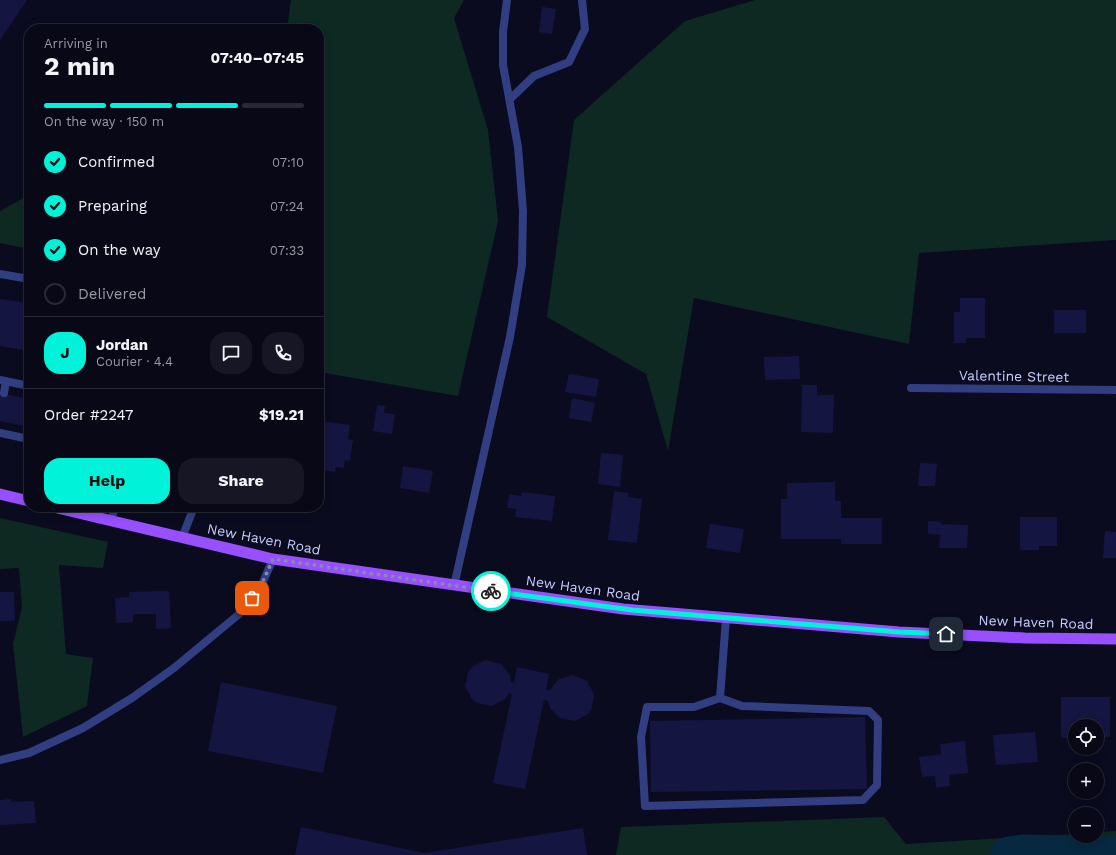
<!DOCTYPE html>
<html lang="en">
<head>
<meta charset="utf-8">
<style>
  :root { --surface:#080817; --page:#161624; --text:#f1f3f6; --muted:#989aa1; --line:#292936; --accent:#00f3d8 }
  body { margin:0; font-family:"Work Sans",sans-serif; background:var(--page); color:var(--text); height:100vh; display:flex; flex-direction:column; font-size:15px; white-space:nowrap }
  * { box-sizing:border-box; margin:0 }
  p { font-size:13px; color:var(--muted) }
  .icon { flex:none; width:22px; height:22px; fill:none; stroke:currentColor; stroke-width:2; stroke-linecap:round; stroke-linejoin:round }
  .map { position:relative; flex:1; overflow:hidden }
  .sheet { position:absolute; left:24px; top:24px; width:300px; height:488px; display:flex; flex-direction:column; background:var(--surface); border-radius:16px; box-shadow:0 2px 10px #0003,0 0 0 1px var(--line) }
  .sheet>* { flex:none }
  .controls { position:absolute; left:1068px; top:719px; display:grid; gap:8px }
  .controls a { display:grid; place-items:center; width:36px; height:36px; border-radius:50%; background:var(--surface); box-shadow:0 2px 10px #0003,0 0 0 1px var(--line); font-size:20px }
  .pin { position:absolute; display:grid; place-items:center; width:34px; height:34px; color:#fff; margin:-17px; border-radius:8px; box-shadow:0 2px 6px #0006 }
  .courier { position:absolute; display:grid; place-items:center; width:40px; height:40px; margin:-20px; border:3px solid #00f3d8; border-radius:50%; background:#fff; color:#222; box-shadow:0 1px 5px #0007 }
  .overview em { font-style:normal; font-weight:700 }
  .overview div { display:flex; flex-direction:column-reverse }
  .overview { display:flex; align-items:center; justify-content:space-between; height:68px; padding:0 20px }
  h1 { font-size:26px; font-weight:700; line-height:30px }
  .bar { display:grid; grid-template-columns:repeat(4,1fr); gap:6px 4px; align-content:center; height:48px; padding:0 20px }
  .bar i { height:5px; border-radius:3px; background:var(--line) }
  .bar .current { background:var(--accent) }
  .bar p { grid-column:span 4 }
  .line { display:flex; align-items:center; gap:10px; padding:0 20px; border-top:1px solid var(--line) }
  .line div { flex:1 }
  .round { display:grid; place-items:center; flex:none; width:42px; height:42px; border-radius:16px; background:var(--page) }
  ol { padding:0 20px; list-style:none }
  li { display:flex; align-items:center; gap:12px; height:44px }
  li p { margin-inline-start:auto }
  li .icon { padding:4px; border-radius:50%; background:var(--accent); color:#111; stroke-width:4 }
  li:last-child { color:var(--muted) }
  li i { width:22px; height:22px; border:2px solid var(--line); border-radius:50% }
  .primary-button { display:flex; gap:8px; margin-top:auto; padding:8px 20px }
  .primary-button a { flex:1; height:46px; border-radius:16px; background:var(--accent); color:#111; font-size:16px; font-weight:700; line-height:46px; text-align:center }
  .primary-button a+a { background:var(--page); color:var(--text) }
  .map>svg:first-child { display:block }
  .green { fill:#0d2922 }
  .lines { fill:none; stroke-linecap:round; stroke-linejoin:round }
  .river { stroke:#072841; stroke-width:37 }
  .building { fill:#151541 }
  .service { stroke:#313f82; stroke-width:8 }
  .minor { stroke:#313f82; stroke-width:8 }
  .primary { stroke:#984fff; stroke-width:11 }
  .done { stroke:#8689b1; stroke-width:4; stroke-dasharray:0 7.2 }
  .route { stroke:#00f3d8; stroke-width:5 }
  .labels { text-anchor:middle; dominant-baseline:central; stroke-width:3.5; stroke-linejoin:round; paint-order:stroke }
  .street-label { font-size:14px; fill:#c8cdff; stroke:#0a0b1f }
</style>
</head>
<body>
<div class="map">
<svg width="1116" height="855" viewBox="0 0 1116 855">
  <rect width="100%" height="100%" fill="#0a0b1f"/>
  <path class="green" d="M291,0H464L454,18L488,130L498,221L458,396L319,372V29H287Z
    M755,0H1116V240L919,253L909,344L694,298L668,451L646,374L547,317L574,120L685,21Z
    M29,195V249L0,243V211Z
    M0,518L108,542L103,568L59,565L66,654L93,658L87,706L23,737L13,644L22,607L19,568L0,569Z
    M884,817L906,844L1075,834V836H1097V832L1116,831V855H616L621,827Z"/>
  <g class="lines">
    <path class="river" d="M1009,855L1022,853L1116,855"/>
  </g>
  <path class="building" d="M0,0H27L0,40Z
    M542,7L556,9L552,34L539,32Z
    M960,298H985V338H966V343H954V312H960Z
    M0,299L29,303V351L0,346Z
    M1054,310H1086V333H1054Z
    M799,356L800,379L765,380L764,357Z
    M569,374L599,379L596,397L565,392Z
    M802,385H817V395H834L833,433L801,432Z
    M0,393L29,399V427L0,421Z
    M572,398L595,403L591,422L569,418Z
    M377,405L385,406L384,413L395,414L392,434L373,431Z
    M321,421L350,425L348,439L353,440L350,461L345,460L344,468L336,467L335,472L322,470L323,465L319,464Z
    M601,453L623,455L620,487L598,484Z
    M920,463L937,464L935,486H918Z
    M403,466L433,471L429,493L400,488Z
    M835,482V501H841V518H882V544H841V539H781V499H787V483Z
    M614,491L628,493V497L642,499L637,543L608,540Z
    M522,492L555,496L552,521L515,517L516,509L507,508L509,494L521,496Z
    M1020,517H1057V546H1039V550H1020Z
    M928,521L941,522V524L968,525L967,548H939L940,535L928,534Z
    M710,524L744,529L740,553L706,548Z
    M1105,531L1116,532V558H1103Z
    M169,591L171,628L156,629V614H133V622L116,623L115,598L129,597V592Z
    M0,592H14L15,621H0Z
    M486,660L501,664L510,675L511,682L514,683L517,667L549,674L546,690H550L559,679L573,675L587,681L594,694L592,708L588,714L575,721L560,718L550,708L548,701L544,700L525,789L493,783L512,694L509,693L505,699L492,706L477,703L472,699L465,686L468,672L473,666Z
    M221,682L337,706L323,773L208,751Z
    M1061,697H1110V737L1097,738V726H1075V738H1061Z
    M865,717L867,789L651,792L650,721Z
    M1035,732L1038,762L996,765L993,735Z
    M965,741L968,773L949,775L950,786L936,788L935,776L922,777L919,757L941,754L940,744Z
    M11,799V802L34,801L36,823L0,825V800Z
    M301,827L424,853L583,828L587,855H295Z"/>
  <g class="lines">
    <path class="service" d="M510,99L534,76L569,62L585,29L582,0
      M0,274L29,279
      M0,380L29,386
      M4,393L6,381
      M0,433L29,439
      M111,521L115,507
      M182,538L194,507
      M454,586L510,337L522,265L523,211L518,147L503,65V32L507,0
      M720,698L742,706L869,711L878,720L877,785L863,800L645,806L641,737L647,707H694Z
      M720,698L726,618"/>
    <path class="minor" d="M911,388L1116,390
      M0,760L29,753L83,728L132,698L174,668L238,615L259,591L273,559"/>
    <path class="primary" d="M0,494L29,501
      M53,507L273,559L623,609L899,632L1025,638L1116,639"/>
  </g>
  <g class="lines">
    <path class="done" d="M252,598L259,590L273,559L491,591"/>
    <path class="route" d="M491,591L632,610L899,632L946,634"/>
  </g>
  <g class="labels">
    <g class="street-label">
      <text transform="translate(1014 376) rotate(1)">Valentine Street</text>
      <text transform="translate(264 539) rotate(11)">New Haven Road</text>
      <text transform="translate(583 588) rotate(8)">New Haven Road</text>
      <text transform="translate(1036 622) rotate(2)">New Haven Road</text>
    </g>
  </g>
</svg>
<div class="controls">
<a><svg class="icon" aria-label="locate" viewBox="0 0 24 24"><circle cx="12" cy="12" r="6"/><path d="M12 2v4M12 18v4M2 12h4M18 12h4"/></svg></a>
<a>+</a>
<a>−</a>
</div>
<div class="pin" style="left:252px;top:598px;background:#ea580c"><svg class="icon" aria-label="bag" viewBox="0 0 24 24"><path d="M5 8h14l-1 12H6zM9 8a3 3 0 0 1 6 0"/></svg></div>
<div class="pin" style="left:946px;top:634px;background:#1f2937"><svg class="icon" aria-label="home" viewBox="0 0 24 24"><path d="M3 11l9-7 9 7M6 9v11h12V9"/></svg></div>
<div class="courier" style="left:491px;top:591px"><svg class="icon" aria-label="bike" viewBox="0 0 24 24"><circle cx="6" cy="16" r="4"/><circle cx="18" cy="16" r="4"/><path d="M6 16l4-8h5l3 8M10 8l3 8H6M13 5h3"/></svg></div>
<section class="sheet">
<div class="overview"><div><h1>2 min</h1><p>Arriving in</p></div><em>07:40–07:45</em></div>
<div class="bar"><i class="current"></i><i class="current"></i><i class="current"></i><i></i><p>On the way · 150 m</p></div>
<ol>
<li><svg class="icon" aria-label="check" viewBox="0 0 24 24"><path d="M5 12l5 5 9-10"/></svg>Confirmed<p>07:10</p></li>
<li><svg class="icon" aria-label="check" viewBox="0 0 24 24"><path d="M5 12l5 5 9-10"/></svg>Preparing<p>07:24</p></li>
<li><svg class="icon" aria-label="check" viewBox="0 0 24 24"><path d="M5 12l5 5 9-10"/></svg>On the way<p>07:33</p></li>
<li><i></i>Delivered</li>
</ol>
<div class="line" style="height:72px"><b class="round" style="background:var(--accent);color:#111">J</b><div><b>Jordan</b><p>Courier · 4.4</p></div><a class="round"><svg class="icon" aria-label="chat" viewBox="0 0 24 24"><path d="M4 5h16v11H9l-5 4z"/></svg></a><a class="round"><svg class="icon" aria-label="phone" viewBox="0 0 24 24"><path d="M5 4h4l2 5-3 2q2 4 5 5l2-3 5 2v4C11 20 4 13 5 4z"/></svg></a></div>
<div class="line" style="height:52px"><div>Order #2247</div><b>$19.21</b></div>
<div class="primary-button"><a>Help</a><a>Share</a></div>
</section>
</div>
</body>
</html>
